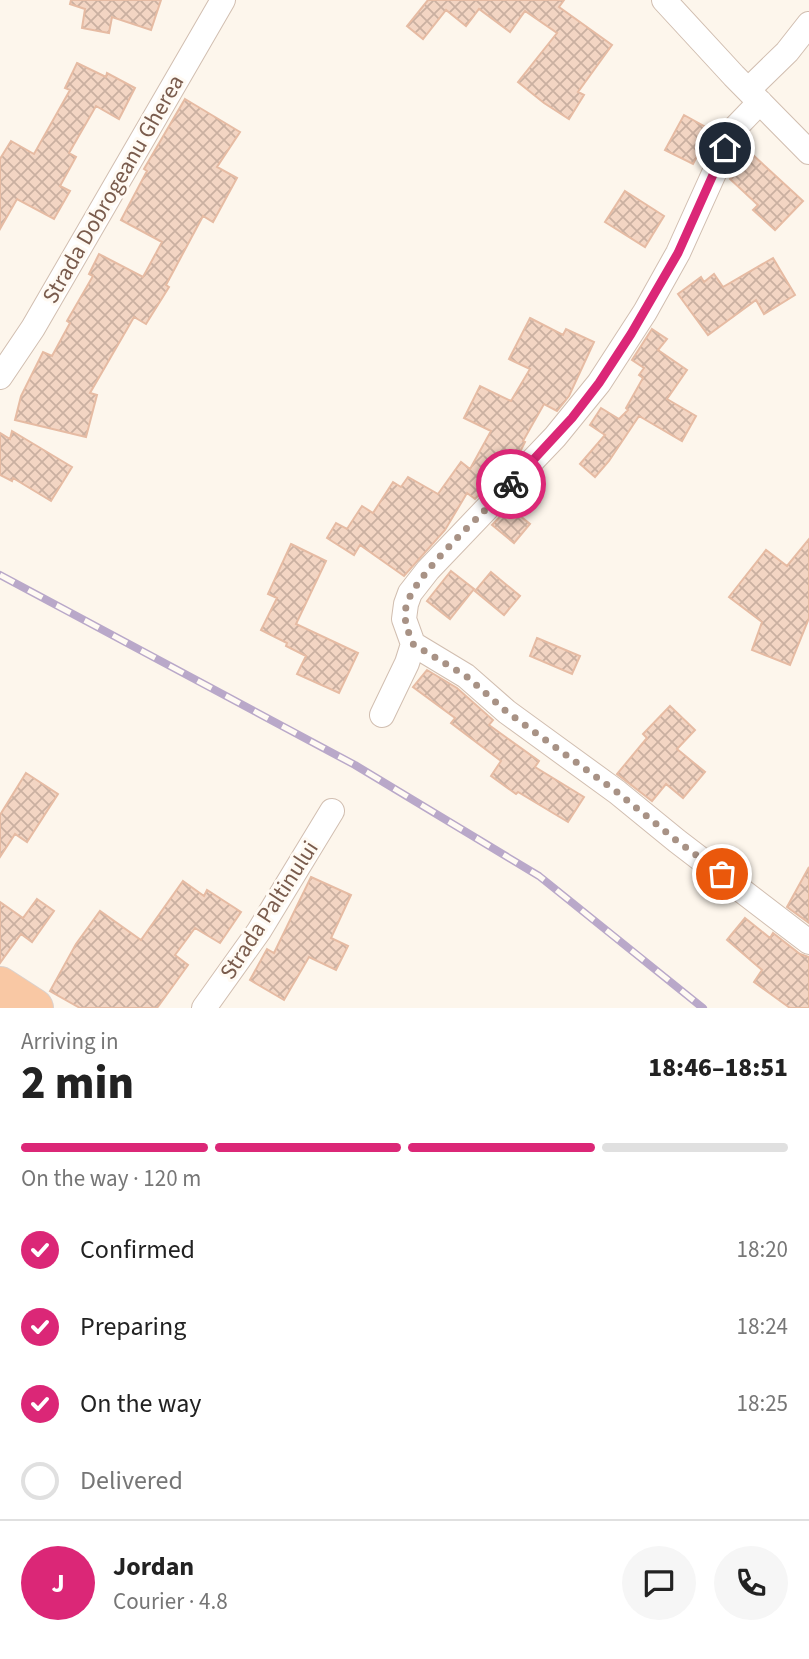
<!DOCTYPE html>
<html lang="en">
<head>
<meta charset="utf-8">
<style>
  :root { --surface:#fff; --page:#f6f6f6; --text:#222; --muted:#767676; --line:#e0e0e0; --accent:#db2777 }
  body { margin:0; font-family:"Source Sans 3",sans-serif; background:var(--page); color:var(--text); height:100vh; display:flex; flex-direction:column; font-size:26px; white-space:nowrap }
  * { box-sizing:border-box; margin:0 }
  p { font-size:23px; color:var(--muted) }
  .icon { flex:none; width:38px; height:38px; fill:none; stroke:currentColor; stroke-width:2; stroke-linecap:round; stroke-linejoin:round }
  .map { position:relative; height:1008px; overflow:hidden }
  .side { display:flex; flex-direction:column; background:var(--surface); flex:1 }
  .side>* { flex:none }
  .pin { position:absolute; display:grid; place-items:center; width:60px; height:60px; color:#fff; margin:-30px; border:4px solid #fff; border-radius:50%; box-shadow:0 2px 7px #0007 }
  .courier { position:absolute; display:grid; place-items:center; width:70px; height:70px; margin:-35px; border:5px solid #db2777; border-radius:50%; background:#fff; color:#222; box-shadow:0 2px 9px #0007 }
  .overview em { font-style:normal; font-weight:800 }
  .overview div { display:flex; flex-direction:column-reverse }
  .overview { display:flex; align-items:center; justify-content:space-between; height:119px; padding:0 21px }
  h1 { font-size:46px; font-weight:800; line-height:52px }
  .bar { display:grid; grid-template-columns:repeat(4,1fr); gap:10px 7px; align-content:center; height:84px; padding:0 21px }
  .bar i { height:9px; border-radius:5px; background:var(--line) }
  .bar .current { background:var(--accent) }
  .bar p { grid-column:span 4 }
  .line { display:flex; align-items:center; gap:18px; padding:0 21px; border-top:2px solid var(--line) }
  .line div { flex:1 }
  .round { display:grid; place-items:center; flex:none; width:74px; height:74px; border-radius:37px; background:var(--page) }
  ol { padding:0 21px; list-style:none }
  li { display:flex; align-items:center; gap:21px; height:77px }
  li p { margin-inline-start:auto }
  li .icon { padding:7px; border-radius:50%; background:var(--accent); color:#fff; stroke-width:4 }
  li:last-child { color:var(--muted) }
  li i { width:38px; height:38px; border:4px solid var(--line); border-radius:50% }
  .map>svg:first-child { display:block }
  .building { fill:url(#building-cross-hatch); stroke:#e6bba3; stroke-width:2 }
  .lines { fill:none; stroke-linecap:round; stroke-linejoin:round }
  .minor-casing { stroke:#d1beb0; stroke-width:26 }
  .trunk-casing { stroke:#dad1cd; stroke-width:40 }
  .minor { stroke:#fff; stroke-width:24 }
  .trunk { stroke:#f9c8a4; stroke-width:38 }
  .rail-casing { stroke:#b9a8c9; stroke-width:8 }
  .rail { stroke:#fffaf3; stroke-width:5; stroke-dasharray:16; stroke-linecap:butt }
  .done { stroke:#a89285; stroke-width:7; stroke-dasharray:0 12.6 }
  .route { stroke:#db2777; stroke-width:9 }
  .labels { text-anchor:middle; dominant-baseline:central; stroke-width:6; stroke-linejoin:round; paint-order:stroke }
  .street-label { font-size:23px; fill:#7a5c4d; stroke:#fffaf3 }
</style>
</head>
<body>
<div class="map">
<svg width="809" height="1008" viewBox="0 0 809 1008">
  <defs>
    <pattern id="building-cross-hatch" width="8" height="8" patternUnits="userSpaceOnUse" patternTransform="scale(1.75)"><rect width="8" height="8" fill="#f3d5c3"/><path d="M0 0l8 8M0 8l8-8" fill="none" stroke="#cab0a1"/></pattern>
  </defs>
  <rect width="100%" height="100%" fill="#fdf6ec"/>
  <path class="building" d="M71,0H161L151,30L112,17L109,33L82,28L85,9L70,4Z
    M428,0H564L559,7L612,45L578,92L584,95L569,119L544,103L518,82L557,33L525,11L510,32L479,9L466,26L446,10L423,39L407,26Z
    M77,63L106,77L107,73L135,88L119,119L96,106L69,153L76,157L60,186L70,191L54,219L17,199L0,229V159L11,141L34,154L70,90L65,88Z
    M185,99L240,132L217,167L237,178L213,222L203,216L166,285L169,287L146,324L134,317L90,393L97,395L86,437L15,420L21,396L43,352L52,356L70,323L67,321L93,276L89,274L99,254L143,277L162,242L121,220L147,171L144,169Z
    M684,115L711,130L693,164L665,150Z
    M753,155L803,201L775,230L753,210L758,205L730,179Z
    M625,191L664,216L645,247L605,222Z
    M773,258L795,295L764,314L756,300L708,335L678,294L701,277L704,282L714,274L723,287Z
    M530,318L563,335L566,329L594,342L569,396L557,411L544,404L523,441L525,442L520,452L475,499L467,493L445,530L404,576L360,545L354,555L327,538L336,523L347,529L362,506L373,513L393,482L401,487L408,477L438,494L461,462L470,469L491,431L464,418L480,386L511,401L530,369L509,359Z
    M652,329L667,339L658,350L687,370L667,399L696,416L682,441L639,416L609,461L595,477L580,464L605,435L590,425L601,408L619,419L628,410L626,408L643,378L639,375L644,368L632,360Z
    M12,431L72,467L51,501L13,478L12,481L0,475V433L10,439Z
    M509,507L530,524L514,543L492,525Z
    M809,539V618L790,665L752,650L762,622L729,597L766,550L787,566Z
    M291,544L326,561L296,624L358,653L339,693L297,674L306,656L286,646L287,643L261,630L277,598L268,594Z
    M451,571L474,589L450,619L427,601Z
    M491,572L520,596L504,615L475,591Z
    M537,638L580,656L572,674L530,656Z
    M427,670L457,688L493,720L489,725L539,761L535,767L584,797L568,822L518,792L516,794L491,776L501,761L451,723L455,718L413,687Z
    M670,706L695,730L677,749L705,772L683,798L666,784L652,801L617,774L647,738L643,734Z
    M26,773L58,794L27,842L15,834L0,857V815Z
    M809,867V923L787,907Z
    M311,877L351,895L331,938L348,946L336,970L309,957L284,1000L250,980L267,949L274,953Z
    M183,881L204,896L207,890L241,912L220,943L195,928L175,955L188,965L157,1008H80L50,991L76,944L100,911L141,940Z
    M37,899L54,911L32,942L21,934L0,963V902L23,918Z
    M745,918L770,938L773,933L800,954L809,957V1008H790L754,982L762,970L727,940Z"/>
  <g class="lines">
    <defs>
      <path id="minor" d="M664,0L734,76L809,152
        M748,90L787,52L809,24
        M0,377L33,328L223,0
        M413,644L466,676L507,712L617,792L677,841L809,942
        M382,715L407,663L413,644L404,619L406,604L410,593L428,570L555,437L599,383L645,312L678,253L734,129L760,102
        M204,1008L259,931L332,811"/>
      <path id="trunk" d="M0,986L34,1008"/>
    </defs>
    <use href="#minor" class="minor-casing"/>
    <use href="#trunk" class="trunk-casing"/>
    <use href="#minor" class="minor"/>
    <use href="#trunk" class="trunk"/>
    <defs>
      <path id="rail" d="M0,575L355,765L539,876L703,1008"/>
    </defs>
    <use href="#rail" class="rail-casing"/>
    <use href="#rail" class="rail"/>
  </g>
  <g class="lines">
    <path class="done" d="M511,484C487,510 412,576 406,607C403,620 408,631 413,644L466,676L507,712L617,792L677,841L722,874"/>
    <path class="route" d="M511,484L572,418L599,383L631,334L678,253L725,148"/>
  </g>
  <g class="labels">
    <g class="street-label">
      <text transform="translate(113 189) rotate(-60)">Strada Dobrogeanu Gherea</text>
      <text transform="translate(269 910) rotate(-57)">Strada Paltinului</text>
    </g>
  </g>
</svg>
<div class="pin" style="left:722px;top:874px;background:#ea580c"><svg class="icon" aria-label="bag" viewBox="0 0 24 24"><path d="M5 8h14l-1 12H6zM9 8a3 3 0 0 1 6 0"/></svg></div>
<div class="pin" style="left:725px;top:148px;background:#1f2937"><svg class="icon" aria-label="home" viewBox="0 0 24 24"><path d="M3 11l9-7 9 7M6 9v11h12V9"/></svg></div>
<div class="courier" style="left:511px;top:484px"><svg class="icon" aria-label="bike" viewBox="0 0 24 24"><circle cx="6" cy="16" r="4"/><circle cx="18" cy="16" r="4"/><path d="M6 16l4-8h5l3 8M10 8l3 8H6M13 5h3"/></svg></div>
</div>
<section class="side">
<div class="overview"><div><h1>2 min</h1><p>Arriving in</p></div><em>18:46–18:51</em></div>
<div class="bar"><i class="current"></i><i class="current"></i><i class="current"></i><i></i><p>On the way · 120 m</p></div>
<ol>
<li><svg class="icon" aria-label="check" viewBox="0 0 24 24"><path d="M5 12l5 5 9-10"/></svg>Confirmed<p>18:20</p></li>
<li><svg class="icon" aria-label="check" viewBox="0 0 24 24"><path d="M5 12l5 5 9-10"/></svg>Preparing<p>18:24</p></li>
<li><svg class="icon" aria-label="check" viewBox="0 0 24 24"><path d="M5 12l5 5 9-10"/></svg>On the way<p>18:25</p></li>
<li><i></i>Delivered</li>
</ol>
<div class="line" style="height:126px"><b class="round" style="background:var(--accent);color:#fff">J</b><div><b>Jordan</b><p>Courier · 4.8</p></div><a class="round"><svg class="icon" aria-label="chat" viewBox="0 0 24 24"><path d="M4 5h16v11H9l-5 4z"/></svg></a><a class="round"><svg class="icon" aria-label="phone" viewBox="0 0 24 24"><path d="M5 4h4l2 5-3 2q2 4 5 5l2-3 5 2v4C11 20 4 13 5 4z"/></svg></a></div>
</section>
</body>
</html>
